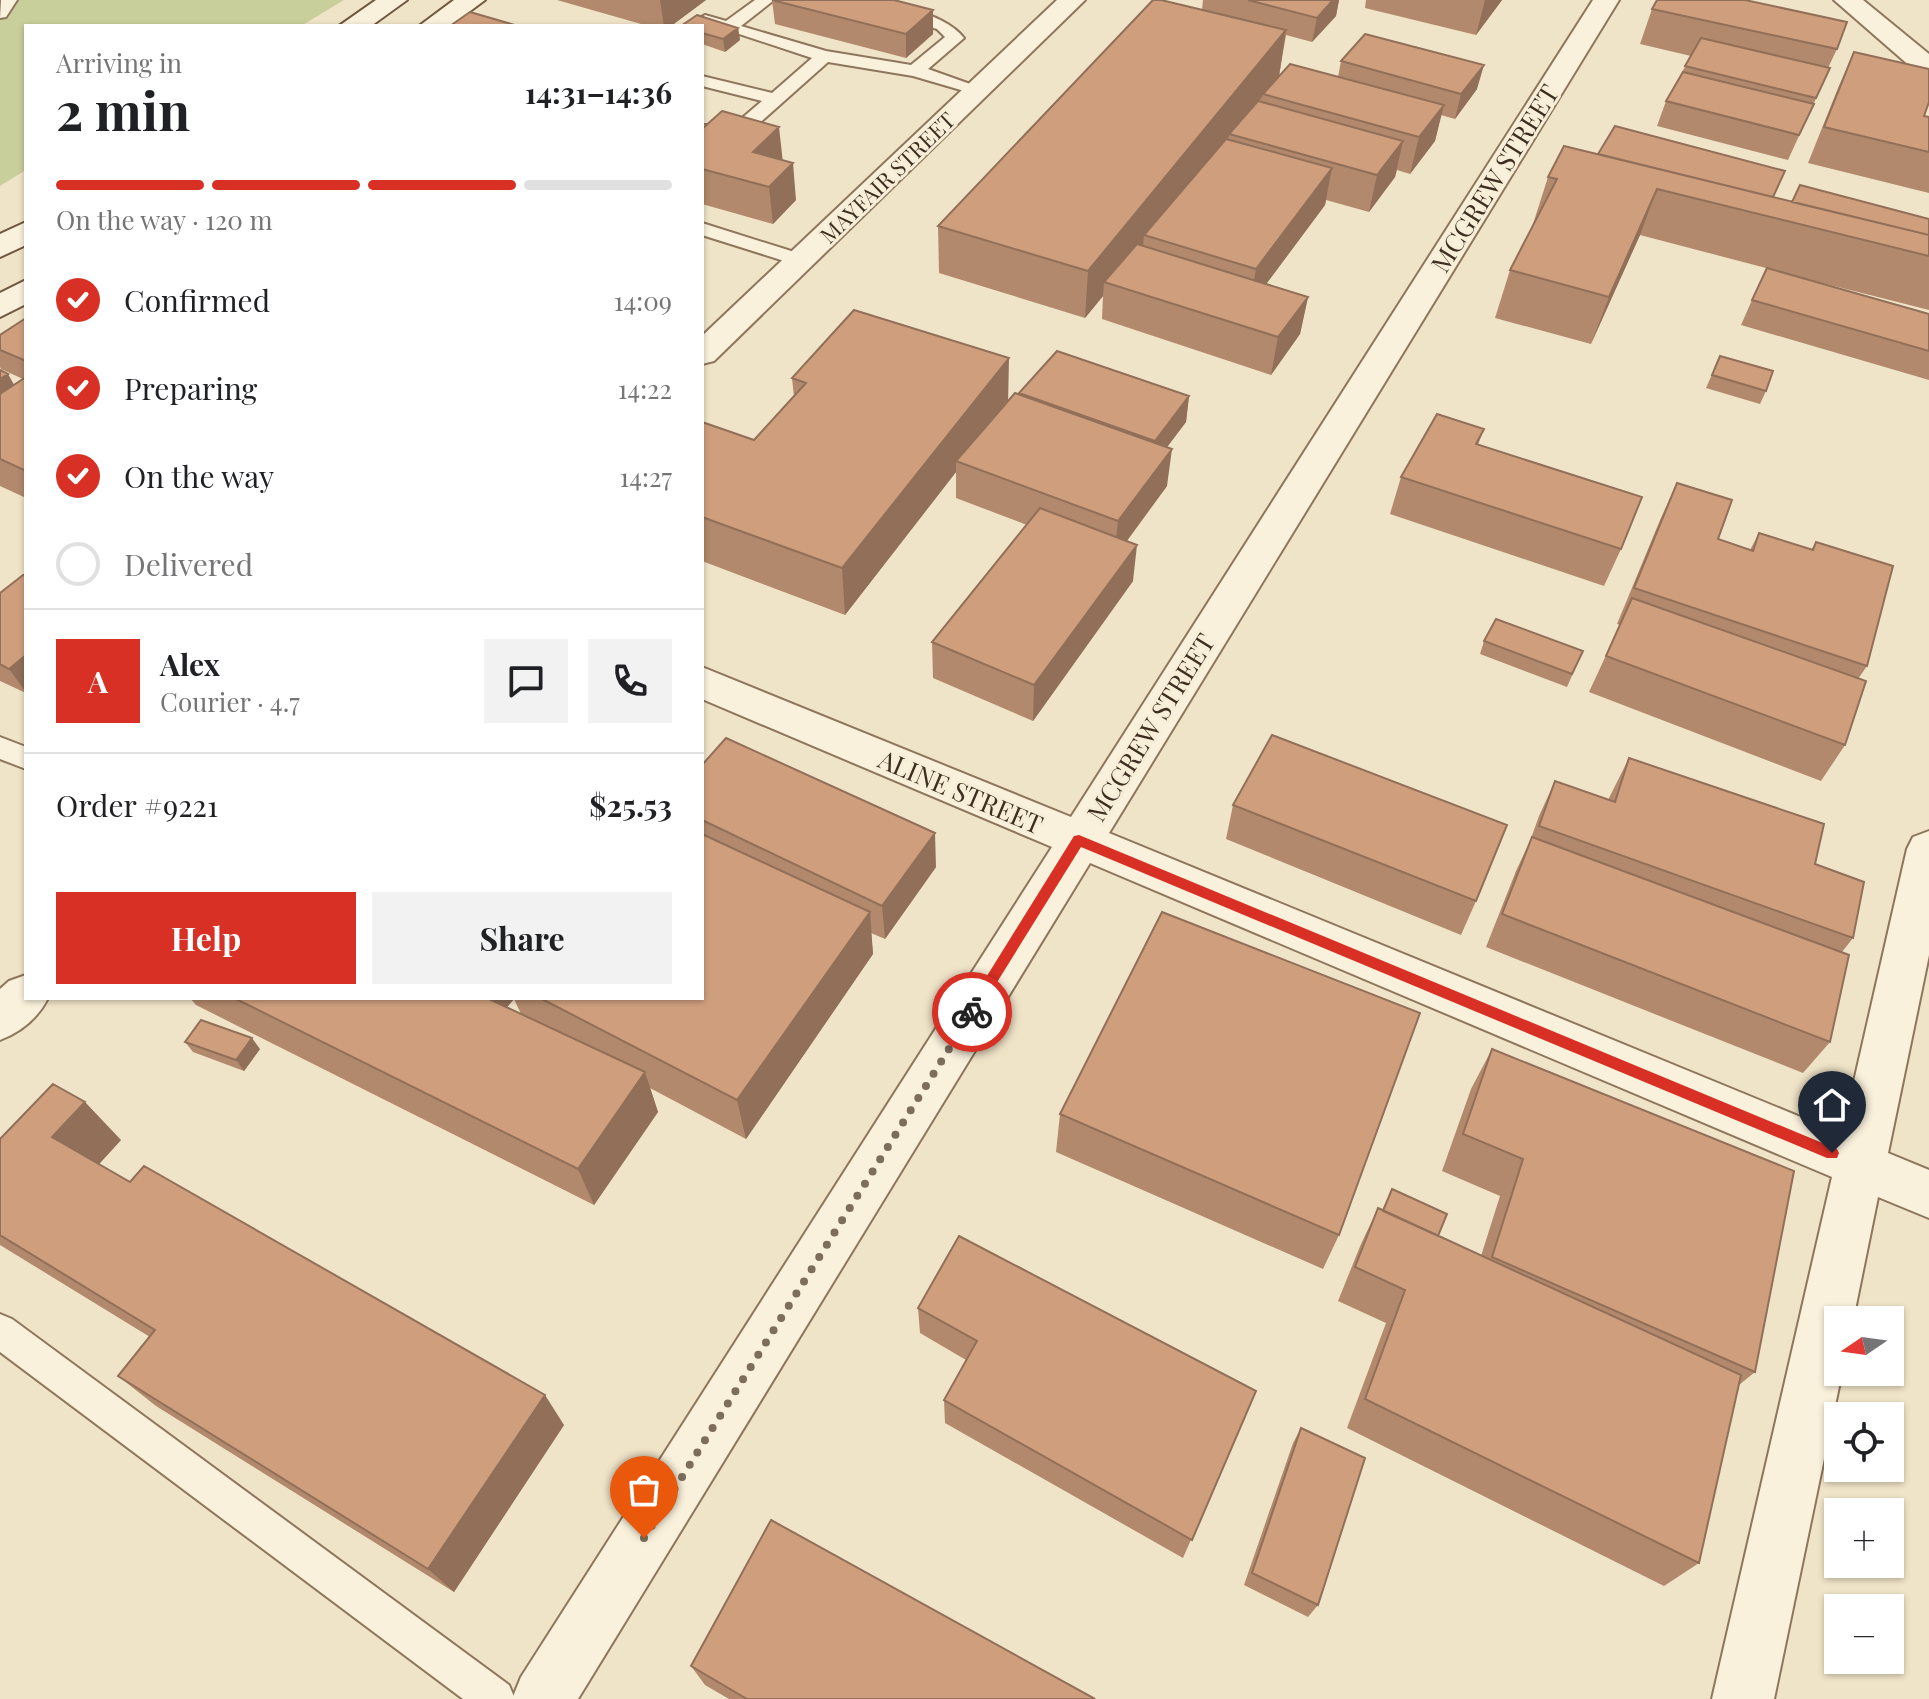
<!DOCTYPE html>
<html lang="en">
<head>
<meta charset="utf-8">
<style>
  :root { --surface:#fff; --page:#f2f2f2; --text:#202124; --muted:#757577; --line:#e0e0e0; --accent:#d93025 }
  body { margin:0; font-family:"Playfair Display",serif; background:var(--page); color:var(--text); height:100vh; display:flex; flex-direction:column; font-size:30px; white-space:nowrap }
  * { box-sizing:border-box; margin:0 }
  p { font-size:26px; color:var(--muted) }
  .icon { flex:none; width:44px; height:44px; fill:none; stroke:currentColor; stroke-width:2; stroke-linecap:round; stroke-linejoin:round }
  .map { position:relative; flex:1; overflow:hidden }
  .panel { position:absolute; left:24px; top:24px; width:680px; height:976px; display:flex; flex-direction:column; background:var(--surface); border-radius:0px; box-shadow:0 2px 6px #0004 }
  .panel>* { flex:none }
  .needle { width:52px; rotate:257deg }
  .controls { position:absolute; left:1824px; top:1306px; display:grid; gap:16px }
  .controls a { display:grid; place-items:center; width:80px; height:80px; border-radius:0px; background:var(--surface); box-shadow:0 2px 6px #0004; font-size:40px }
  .pin { position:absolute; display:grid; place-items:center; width:68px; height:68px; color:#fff; margin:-82px -34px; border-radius:50% 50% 50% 0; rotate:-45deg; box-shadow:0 0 8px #0007 }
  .pin .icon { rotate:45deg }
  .courier { position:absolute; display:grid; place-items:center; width:80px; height:80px; margin:-40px; border:6px solid #d93025; border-radius:50%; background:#fff; color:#222; box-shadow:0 2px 10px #0007 }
  .head em { font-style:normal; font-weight:700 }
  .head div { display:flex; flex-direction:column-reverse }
  .head { display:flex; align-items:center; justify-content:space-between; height:136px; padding:0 32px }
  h1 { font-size:52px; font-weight:700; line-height:60px }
  .bar { display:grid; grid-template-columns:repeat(4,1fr); gap:12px 8px; align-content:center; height:96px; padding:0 32px }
  .bar i { height:10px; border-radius:6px; background:var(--line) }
  .bar .on { background:var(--accent) }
  .bar p { grid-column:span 4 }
  .line { display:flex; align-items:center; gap:20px; padding:0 32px; border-top:2px solid var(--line) }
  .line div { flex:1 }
  .round { display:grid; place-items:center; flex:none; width:84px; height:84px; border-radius:0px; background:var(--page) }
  ol { padding:0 32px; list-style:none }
  li { display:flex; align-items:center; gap:24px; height:88px }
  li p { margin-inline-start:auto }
  li .icon { padding:8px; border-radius:50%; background:var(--accent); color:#fff; stroke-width:4 }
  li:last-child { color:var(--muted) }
  li i { width:44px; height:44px; border:4px solid var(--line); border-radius:50% }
  .cta { display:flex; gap:16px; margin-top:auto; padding:16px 32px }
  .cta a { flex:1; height:92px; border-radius:0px; background:var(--accent); color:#fff; font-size:32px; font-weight:700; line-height:92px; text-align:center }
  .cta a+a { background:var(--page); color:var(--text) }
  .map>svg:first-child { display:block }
  .green { fill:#c9cf9b }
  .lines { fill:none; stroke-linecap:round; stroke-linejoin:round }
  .service-casing { stroke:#8d765c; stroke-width:4 }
  .minor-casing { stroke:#8d765c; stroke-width:4 }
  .secondary-casing { stroke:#6f573f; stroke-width:4 }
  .service { fill:#faf1dc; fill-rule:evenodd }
  .minor { fill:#faf1dc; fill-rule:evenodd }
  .secondary { fill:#faf1dc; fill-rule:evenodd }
  .wall { fill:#b2896c; fill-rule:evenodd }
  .shaded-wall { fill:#916f58 }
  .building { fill:#cf9f7d; stroke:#916f58; stroke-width:2 }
  .route { fill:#d93025 }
  .done { stroke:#7c6e5b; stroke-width:8; stroke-dasharray:0 14.4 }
  .labels { text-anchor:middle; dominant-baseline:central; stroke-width:6; stroke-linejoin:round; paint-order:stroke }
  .far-street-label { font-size:22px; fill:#3d2e20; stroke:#f7eed8 }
  .street-label { font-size:26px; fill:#3d2e20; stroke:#f7eed8 }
</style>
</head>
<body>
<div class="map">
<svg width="1929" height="1699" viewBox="0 0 1929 1699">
  <rect width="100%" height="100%" fill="#f0e4c8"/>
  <path class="green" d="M0,0H344L301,26H26V170L0,186Z"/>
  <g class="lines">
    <defs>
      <path id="service" d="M17,0L6,17L0,18L1,0Z
        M755,0H774L741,26L826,51L911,65L945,37L937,29L844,0C878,0 942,10 964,38L928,69L987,90L978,95L913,76L828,62L746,135L702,137V125H734L762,101L702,86V76L772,93L812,58L697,20L705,15L726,21Z
        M702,223L807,256L810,260L800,266L702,235Z
        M0,737L26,747V769L0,759Z
        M0,1314L12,1319L509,1685L515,1699H463L0,1352Z"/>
      <path id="minor" d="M1057,0H1085L714,361L702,364V336Z
        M1593,0H1619L1109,833L1842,1134L1907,849L1913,837L1929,831V955L1888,1153L1929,1170V1218L1878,1197L1853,1320H1838V1372H1842L1774,1699H1712L1832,1177L1090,863L578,1699H512L521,1677L1052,847L702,699V667L1071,817Z
        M1834,0H1863L1929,54V76L1919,74Z
        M26,975V998H48C38,1018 21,1032 0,1040V989L9,981Z"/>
      <path id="secondary" d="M376,0H407L371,26H339Z
        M454,0H485L450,26H419Z
        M26,222V245L0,257V234Z
        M26,280V304L0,317V293Z"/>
    </defs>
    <use href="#service" class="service-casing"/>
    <use href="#minor" class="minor-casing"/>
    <use href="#secondary" class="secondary-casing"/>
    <use href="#service" class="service"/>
    <use href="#minor" class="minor"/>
    <use href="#secondary" class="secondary"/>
  </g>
  <path class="wall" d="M557,0H706L671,26H648Z
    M772,0L933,34L906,58L775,24Z
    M1203,0H1339L1336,16L1312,42L1286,35L1279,76L1338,77L1341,61L1477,89L1455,119L1441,115L1435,141L1410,174L1397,170L1395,177L1369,212L1326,200L1325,205L1266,284L1308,297L1300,334L1271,375L1102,319L1103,296L1085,318L939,273L938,226L1202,10Z
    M1366,0H1502L1476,35L1365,8Z
    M1652,9L1837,49L1828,68H1830L1788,160L1657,126L1666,101L1691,56L1640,44Z
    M702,26L738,28L740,40L725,52L702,44Z
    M1854,52L1924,116L1929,117V193L1808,163L1838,88Z
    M702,129L783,160L796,200L773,224L702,204Z
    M1548,177L1774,197L1792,202L1929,219V310L1779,272L1929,314V380L1741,325L1766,268L1640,235L1591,344L1495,318L1510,270L1534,224H1533Z
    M26,318V498L0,486V370L14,385L23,379L1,369L0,367V335Z
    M1720,356L1766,391L1760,404L1706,388Z
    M792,378L1008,401L1019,395V393L1189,396L1186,422L1167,447V486L1127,541L1133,581L1033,721L933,678L932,642L1027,525L956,498V472L845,615L702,561V422L754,440L794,397Z
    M1484,429L1478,445L1621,549L1604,586L1390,514L1401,477Z
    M1677,483L1718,539L1750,550L1759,533L1811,550L1816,542L1867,666L1858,679L1845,745L1821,781L1589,692L1620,625L1617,624L1660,520Z
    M26,576V693L0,681V593Z
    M1484,641L1583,651L1567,687L1480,654Z
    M1629,758L1815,864L1853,938L1842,952L1830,1042L1803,1073L1486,947L1516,871L1530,841L1539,816L1555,781L1608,800Z
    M702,765L936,867L885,939L871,933L873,954L746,1139L650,1088L658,1112L594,1205L196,1005L190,998H702ZM514,999L521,1014L507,1007Z
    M1233,805L1476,901L1461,935L1226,839Z
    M185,1042L260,1049L244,1071L193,1052Z
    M1492,1049L1755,1372L1739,1385L1699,1563L1664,1586L1347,1428L1386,1323L1338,1301L1361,1244L1378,1208L1382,1210L1392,1189L1438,1236L1481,1256L1500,1196L1442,1171L1471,1089Z
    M1060,1114L1339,1235L1323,1269L1056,1152Z
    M0,1139L121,1140L99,1164L564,1425L454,1592L156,1406L118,1376L150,1337L0,1245Z
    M918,1308L1256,1391L1183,1558L945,1423L944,1400L966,1360L920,1333Z
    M1301,1428L1318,1605L1308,1617L1244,1585L1293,1443Z
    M691,1666L1095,1699H729L705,1685Z"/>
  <path class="shaded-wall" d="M660,0H706L671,26H664Z
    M1333,0H1339L1336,16L1312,42L1317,18Z
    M1485,0H1502L1476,35Z
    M933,10V34L906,58V34Z
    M738,28L740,40L725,52L723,39Z
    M1286,30L1279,76L1263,94L1262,97L1232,135L1229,134L1228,140L1144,235L1143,246L1104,282L1103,296L1085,318L1088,271Z
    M1484,65L1477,89L1455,119L1461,94Z
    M1444,105L1435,141L1410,174L1419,137Z
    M779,127L783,163L753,152Z
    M1403,141L1395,177L1369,212L1377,175Z
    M793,163L796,200L773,224L769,187Z
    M1332,168L1325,205L1250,306L1256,269Z
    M1657,189L1640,235L1591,344L1609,297Z
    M1308,297L1300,334L1271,375L1278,337Z
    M1009,358L1008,406L956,461V472L845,615L842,568Z
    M8,374L26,406L0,430V379Z
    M1189,396L1186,422L1152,467L1155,441Z
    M1172,449L1167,486L1114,558L1118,521Z
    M1137,545L1133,581L1033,721L1034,685Z
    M26,655V692L9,669Z
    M935,833L936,867L885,939L882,906Z
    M870,912L873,954L746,1139L737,1100Z
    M486,998L514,999L490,1028Z
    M252,1038L260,1049L244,1071L236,1060Z
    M645,1072L658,1112L594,1205L578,1169Z
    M85,1102L121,1140L90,1174L52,1137Z
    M545,1395L564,1425L454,1592L428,1569Z"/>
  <path class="building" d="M772,0H894L933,10L906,34Z
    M1153,0H1161L1286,30L1088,271L938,226Z
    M1248,0H1333L1317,18Z
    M1657,0H1745L1847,22L1837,49L1652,9Z
    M470,12L518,26H450Z
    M697,15L738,28L723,39L702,33V26H681Z
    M1365,34L1484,65L1461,94L1341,61Z
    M1701,38L1830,68L1816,98L1685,66Z
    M1854,52L1929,69V102L1924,116L1929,117V152L1824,127Z
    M1290,64L1444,105L1419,137L1263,94Z
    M1683,72L1814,104L1799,135L1666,101Z
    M1258,101L1403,141L1377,175L1229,134Z
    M722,111L779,127L753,152L793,163L769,187L702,169V129Z
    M1615,126L1785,171L1773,197L1598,154Z
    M1226,139L1332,168L1256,269L1144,235Z
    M1564,146L1929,235V256L1657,189L1609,297L1510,270L1557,179L1548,177Z
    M1800,185L1929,219V235L1792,202Z
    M1137,244L1308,297L1278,337L1104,282Z
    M1767,268L1929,314V351L1752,300Z
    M854,310L1009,358L842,568L702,517V422L754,440L806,383L792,378Z
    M26,318V361L0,350V335Z
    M1057,351L1189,396L1155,441L1019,393Z
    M1720,356L1773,371L1766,391L1712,375Z
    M0,370L8,374L0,379Z
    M26,377V471L0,459V394Z
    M1015,393L1172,449L1118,521L956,461Z
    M1437,414L1484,429L1476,444L1642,497L1621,549L1401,477Z
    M1677,483L1732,500L1718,539L1753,551L1759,533L1813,550L1816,542L1893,566L1867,666L1634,588Z
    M1040,508L1137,545L1034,685L932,642Z
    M23,575L26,576V655L9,669L0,664V593Z
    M1632,598L1866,681L1845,745L1606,656Z
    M1496,619L1583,651L1572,674L1484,641Z
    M1272,735L1507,825L1476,901L1233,805Z
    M726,738L935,833L882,906L702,820V765Z
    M1629,758L1824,824L1815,864L1864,882L1853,938L1539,826L1555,781L1615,802Z
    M702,834L870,912L737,1100L540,998H702Z
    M1532,837L1849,955L1830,1042L1502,914Z
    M1162,912L1420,1013L1339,1235L1060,1114Z
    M234,998H487L645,1072L578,1169Z
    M201,1020L252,1038L236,1060L185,1042Z
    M1492,1049L1794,1171L1755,1372L1492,1257L1523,1159L1463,1134Z
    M53,1084L85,1102L52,1137L130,1182L144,1166L545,1395L428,1569L118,1376L155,1330L0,1235V1139Z
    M1392,1189L1447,1214L1438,1236L1383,1211Z
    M1378,1208L1741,1375L1699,1563L1365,1399L1405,1290L1355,1267Z
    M959,1236L1256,1391L1192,1540L944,1400L977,1341L918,1308Z
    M1301,1428L1365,1458L1318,1605L1252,1573Z
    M771,1520L1095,1699H747L691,1666Z"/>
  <path class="route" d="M1079,835L1837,1149L1839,1153L1837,1158H1827L1081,847L976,1016H967V1008L1074,836Z"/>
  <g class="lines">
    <path class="done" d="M644,1538L972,1012"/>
  </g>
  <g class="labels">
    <g class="far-street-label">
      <text transform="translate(887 177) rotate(-44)">MAYFAIR STREET</text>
    </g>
    <g class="street-label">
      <text transform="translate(1494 178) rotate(-58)">MCGREW STREET</text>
      <text transform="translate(1150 727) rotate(-58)">MCGREW STREET</text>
      <text transform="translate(961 791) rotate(23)">ALINE STREET</text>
    </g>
  </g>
</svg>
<div class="controls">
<a><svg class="needle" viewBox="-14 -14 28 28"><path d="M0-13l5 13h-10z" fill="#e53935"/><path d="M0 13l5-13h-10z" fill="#757577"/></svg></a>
<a><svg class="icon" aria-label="locate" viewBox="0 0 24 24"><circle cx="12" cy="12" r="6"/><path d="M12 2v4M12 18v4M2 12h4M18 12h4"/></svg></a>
<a>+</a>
<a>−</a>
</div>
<div class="pin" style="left:644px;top:1538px;background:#ea580c"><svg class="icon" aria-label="bag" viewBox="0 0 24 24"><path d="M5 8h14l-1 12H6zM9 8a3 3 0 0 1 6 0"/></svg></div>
<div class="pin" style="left:1832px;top:1153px;background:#1f2937"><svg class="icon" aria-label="home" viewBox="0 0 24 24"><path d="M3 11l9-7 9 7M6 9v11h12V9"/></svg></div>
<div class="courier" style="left:972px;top:1012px"><svg class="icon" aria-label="bike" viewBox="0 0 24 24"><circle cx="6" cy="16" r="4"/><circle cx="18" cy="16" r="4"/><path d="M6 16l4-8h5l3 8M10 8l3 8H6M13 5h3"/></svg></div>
<section class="panel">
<div class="head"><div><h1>2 min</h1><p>Arriving in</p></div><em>14:31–14:36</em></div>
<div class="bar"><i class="on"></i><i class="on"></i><i class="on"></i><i></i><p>On the way · 120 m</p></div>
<ol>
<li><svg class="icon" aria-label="check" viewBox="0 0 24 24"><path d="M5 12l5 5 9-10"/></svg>Confirmed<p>14:09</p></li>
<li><svg class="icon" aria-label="check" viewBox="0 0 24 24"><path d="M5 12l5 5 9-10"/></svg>Preparing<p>14:22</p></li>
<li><svg class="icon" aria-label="check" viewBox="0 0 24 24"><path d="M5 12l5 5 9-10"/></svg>On the way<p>14:27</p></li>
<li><i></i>Delivered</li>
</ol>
<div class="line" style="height:144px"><b class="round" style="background:var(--accent);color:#fff">A</b><div><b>Alex</b><p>Courier · 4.7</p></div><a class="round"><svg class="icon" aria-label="chat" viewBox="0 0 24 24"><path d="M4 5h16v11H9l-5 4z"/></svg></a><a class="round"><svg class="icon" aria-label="phone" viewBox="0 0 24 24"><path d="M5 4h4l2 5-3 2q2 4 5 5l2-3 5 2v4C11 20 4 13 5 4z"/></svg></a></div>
<div class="line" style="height:104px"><div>Order #9221</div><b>$25.53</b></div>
<div class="cta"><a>Help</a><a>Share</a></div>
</section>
</div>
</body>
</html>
